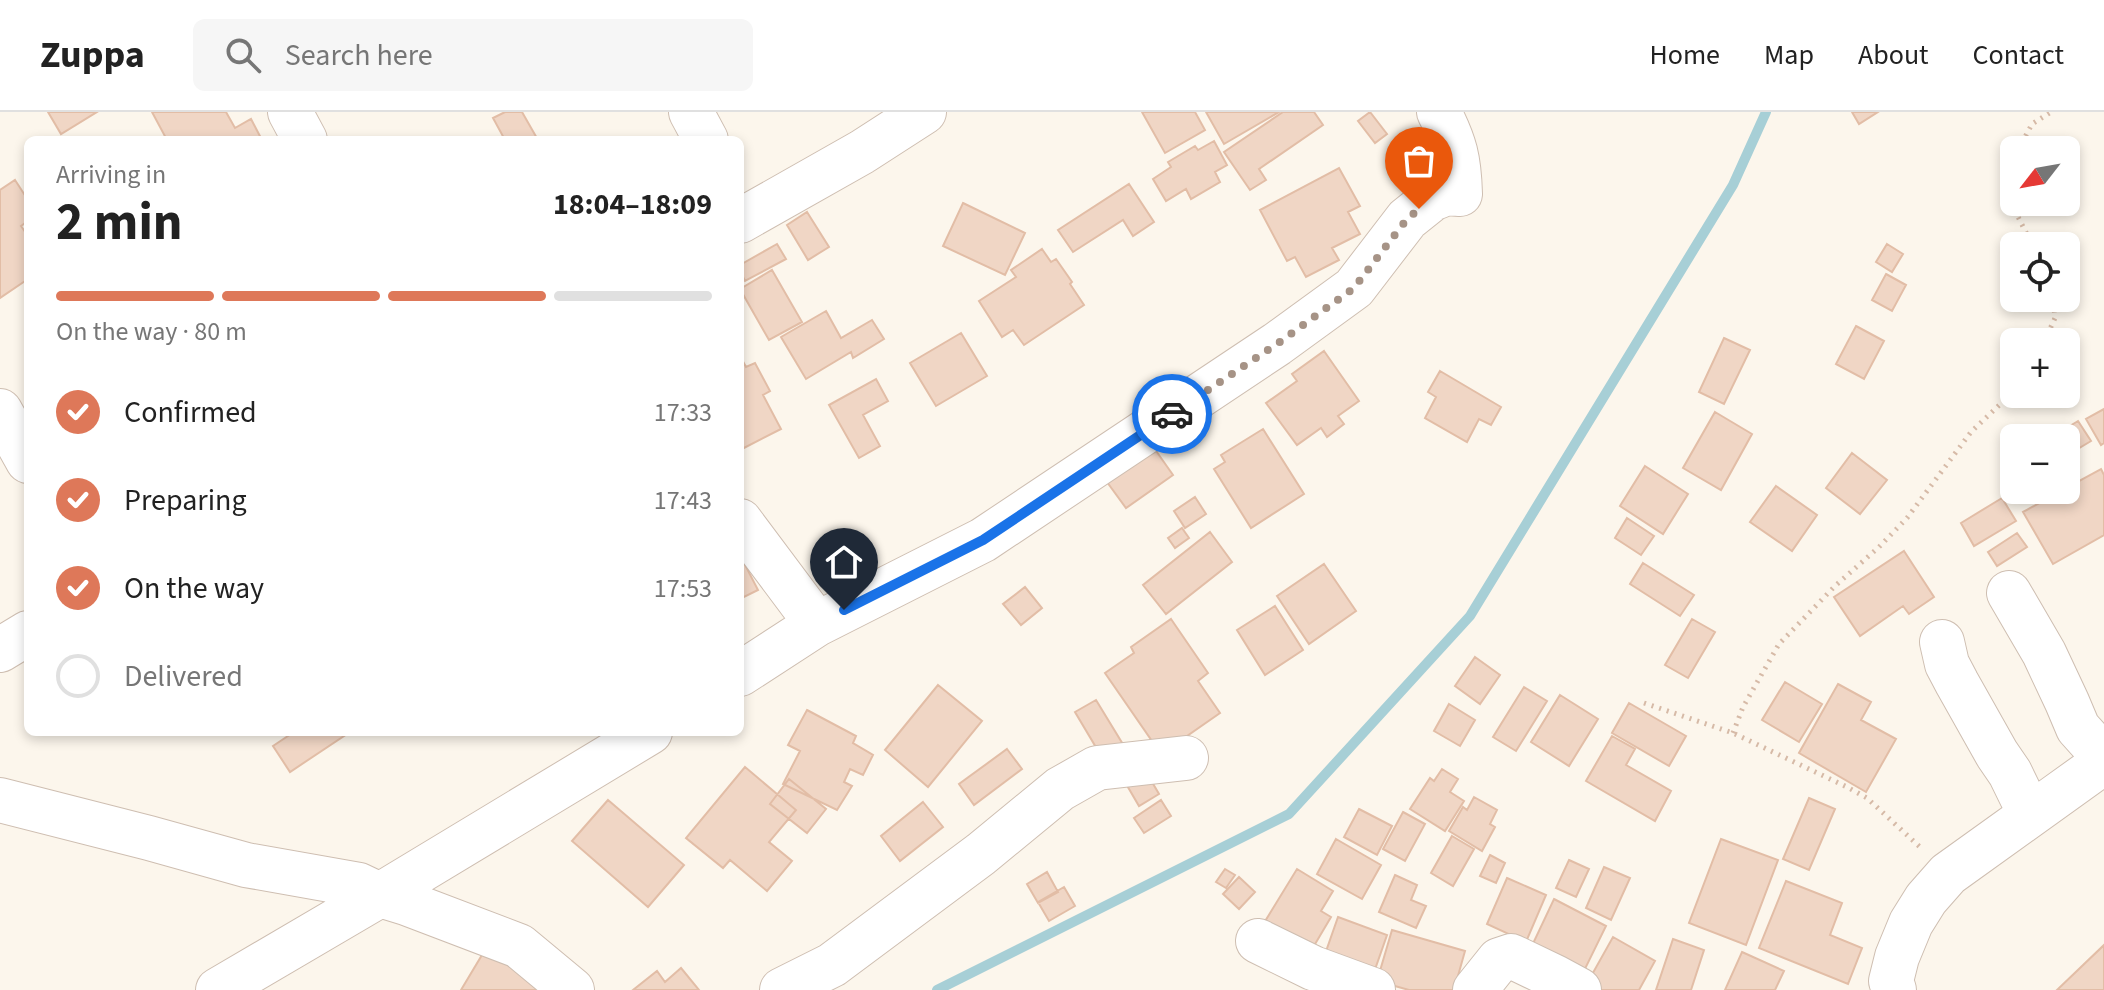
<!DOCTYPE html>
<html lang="en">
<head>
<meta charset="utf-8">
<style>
  :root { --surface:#fff; --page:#f6f6f6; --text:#222; --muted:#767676; --line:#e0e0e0; --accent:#de7859 }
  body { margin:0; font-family:"Source Sans 3",sans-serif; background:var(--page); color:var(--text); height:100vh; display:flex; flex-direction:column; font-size:30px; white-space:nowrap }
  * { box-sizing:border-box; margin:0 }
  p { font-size:26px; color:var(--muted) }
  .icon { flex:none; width:44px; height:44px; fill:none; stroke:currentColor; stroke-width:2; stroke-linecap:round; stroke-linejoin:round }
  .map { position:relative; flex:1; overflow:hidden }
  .details { position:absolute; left:24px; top:24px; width:720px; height:600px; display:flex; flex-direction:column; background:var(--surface); border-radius:12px; box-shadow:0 4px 12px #0003 }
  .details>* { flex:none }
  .needle { width:52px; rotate:239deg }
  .controls { position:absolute; left:2000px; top:24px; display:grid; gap:16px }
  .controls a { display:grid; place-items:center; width:80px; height:80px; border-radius:12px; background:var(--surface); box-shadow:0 4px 12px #0003; font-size:40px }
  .pin { position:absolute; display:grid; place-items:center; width:68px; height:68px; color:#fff; margin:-82px -34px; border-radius:50% 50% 50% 0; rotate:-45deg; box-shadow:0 0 8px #0007 }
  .pin .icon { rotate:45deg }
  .courier { position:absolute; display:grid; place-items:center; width:80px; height:80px; margin:-40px; border:6px solid #1a73e8; border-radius:50%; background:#fff; color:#222; box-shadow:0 2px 10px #0007 }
  .headline em { font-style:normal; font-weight:700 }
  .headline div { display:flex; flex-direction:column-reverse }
  .headline { display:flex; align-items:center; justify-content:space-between; height:136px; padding:0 32px }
  h1 { font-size:52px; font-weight:700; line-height:60px }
  .bar { display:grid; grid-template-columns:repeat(4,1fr); gap:12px 8px; align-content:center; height:96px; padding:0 32px }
  .bar i { height:10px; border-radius:6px; background:var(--line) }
  .bar .on { background:var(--accent) }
  .bar p { grid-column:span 4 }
  ol { padding:0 32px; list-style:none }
  li { display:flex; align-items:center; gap:24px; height:88px }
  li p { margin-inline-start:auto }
  li .icon { padding:8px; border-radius:50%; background:var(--accent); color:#fff; stroke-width:4 }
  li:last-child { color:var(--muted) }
  li i { width:44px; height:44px; border:4px solid var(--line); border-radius:50% }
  header { display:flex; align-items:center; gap:48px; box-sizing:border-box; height:112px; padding:0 40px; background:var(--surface); border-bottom:2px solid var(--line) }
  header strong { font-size:38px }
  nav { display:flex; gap:44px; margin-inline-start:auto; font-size:28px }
  .search { width:560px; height:72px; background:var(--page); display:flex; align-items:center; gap:20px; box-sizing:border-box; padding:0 28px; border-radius:12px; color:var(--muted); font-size:30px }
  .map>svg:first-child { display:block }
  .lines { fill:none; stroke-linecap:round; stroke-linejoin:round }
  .stream { stroke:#a7cfd6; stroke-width:10 }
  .building { fill:#f0d6c5; stroke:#e2bda6; stroke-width:2 }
  .minor-casing { stroke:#cebeb1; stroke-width:46 }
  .path { stroke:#d6baa7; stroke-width:5; stroke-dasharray:2 6; stroke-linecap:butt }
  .minor { stroke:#fff; stroke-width:44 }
  .done { stroke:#a69386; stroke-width:8; stroke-dasharray:0 14.4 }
  .route { stroke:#1a73e8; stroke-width:10 }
</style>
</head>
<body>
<header>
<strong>Zuppa</strong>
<div class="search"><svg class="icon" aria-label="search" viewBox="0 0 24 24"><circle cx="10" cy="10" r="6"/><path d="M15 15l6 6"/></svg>Search here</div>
<nav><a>Home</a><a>Map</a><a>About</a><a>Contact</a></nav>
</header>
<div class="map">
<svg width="2104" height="878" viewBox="0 0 2104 878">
  <rect width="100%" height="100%" fill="#fcf6ec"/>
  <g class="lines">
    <path class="stream" d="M937,878L1289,702L1470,504L1733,73L1766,0"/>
  </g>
  <path class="building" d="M48,0H97L61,22Z
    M152,0H226L235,16L251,7L262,28H167Z
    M505,0H522L538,28H505L493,6Z
    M1142,0H1195L1205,18L1165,41Z
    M1206,0H1279L1224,32Z
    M1283,0H1314L1323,13L1259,57L1266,68L1250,78L1224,40Z
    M1370,0L1387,22L1375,31L1358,9Z
    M1852,0H1878L1859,12Z
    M1214,29L1227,53L1215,60L1220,70L1191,87L1186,77L1166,89L1153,67L1171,55L1168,50L1195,34L1198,38Z
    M1339,56L1360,94L1348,100L1360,122L1332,136L1339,148L1306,165L1295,145L1287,149L1260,98Z
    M15,68L28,88V109L21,114L28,124V167L0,186V78Z
    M1129,72L1154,110L1133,124L1123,108L1073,140L1058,118Z
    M963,91L1025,121L1005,163L943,134Z
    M807,100L829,135L808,148L787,113Z
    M777,132L786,147L745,169L740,159V153Z
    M1887,132L1903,142L1892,160L1876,150Z
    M1042,137L1051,150L1056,147L1072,170L1070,172L1084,193L1024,233L1013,218L1002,225L979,189L1016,165L1011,158Z
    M772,158L802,210L769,228L740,177Z
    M1886,162L1906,173L1892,199L1872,188Z
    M826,199L841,226L872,208L884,227L853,246L851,240L806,267L781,225Z
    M1856,214L1884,229L1864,267L1836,252Z
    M961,221L987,264L936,294L910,251Z
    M1724,226L1750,238L1724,292L1699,280Z
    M1324,239L1359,289L1338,304L1344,312L1327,325L1321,316L1297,333L1266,291L1297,269L1292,262Z
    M740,244L746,255L755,251L770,279L763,283L781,317L740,338Z
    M1440,259L1501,295L1491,313L1479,307L1467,330L1425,306L1436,285L1428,280Z
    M876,267L888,289L863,303L880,334L859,346L829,293Z
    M2104,297V331L2101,333L2086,307Z
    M1715,300L1752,322L1721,378L1683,356Z
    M2078,309L2091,329L2066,344V326L2052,325Z
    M1263,317L1304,382L1251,416L1214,357L1225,350L1221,343Z
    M1154,336L1173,363L1126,396L1107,370Z
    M1852,341L1887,368L1860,402L1826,376Z
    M1645,354L1688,382L1663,422L1620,394Z
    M2101,357L2104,363V423L2053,452L2023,400L2063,378H2066V376Z
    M1776,374L1817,403L1792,439L1750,410Z
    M1195,385L1206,402L1185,416L1174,399Z
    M2002,386L2016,409L1974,434L1961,411Z
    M1627,406L1654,424L1641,443L1615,426Z
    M1182,416L1189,426L1175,436L1168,426Z
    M1210,420L1232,450L1166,502L1143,473Z
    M2017,421L2027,435L1997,454L1988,440Z
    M1904,439L1934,485L1909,502L1903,494L1860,524L1834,485Z
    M740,443L758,478L740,487Z
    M1643,451L1694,483L1680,504L1630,472Z
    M1324,452L1356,499L1309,532L1277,484Z
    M1025,475L1042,496L1021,513L1003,492Z
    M1275,494L1303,538L1265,563L1237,518Z
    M1171,507L1208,561L1198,569L1220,601L1161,642L1105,561L1134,541L1131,535Z
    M1692,507L1715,520L1688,566L1665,553Z
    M1475,545L1500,563L1480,592L1455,574Z
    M1785,570L1822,592L1799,630L1762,608Z
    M1838,572L1871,590L1861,608L1896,627L1866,680L1799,641Z
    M938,573L982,609L928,675L885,638Z
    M1524,575L1547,589L1516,639L1493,625Z
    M1560,583L1598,607L1569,654L1531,630Z
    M1096,588L1124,634L1103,647L1075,600Z
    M1629,591L1686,624L1669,654L1612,621Z
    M1449,592L1475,608L1460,634L1434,619Z
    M807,598L856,624L853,631L873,643L863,663L850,657L844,670L852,674L837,698L783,672L800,639L788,633Z
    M294,620H350L290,660L273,634Z
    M1612,624L1635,637L1626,653L1671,679L1655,709L1586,669Z
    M1007,637L1022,657L974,693L959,672Z
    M745,655L796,698L769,730L792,749L767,779L730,748L723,756L686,726Z
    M1442,657L1458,667L1450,680L1464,689L1445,719L1410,697L1430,666L1434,669Z
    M1145,658L1159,682L1139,694L1125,670Z
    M789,667L826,697L807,721L770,692Z
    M1474,685L1497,698L1490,712L1495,715L1482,739L1449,719L1463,695L1467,698Z
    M1809,686L1835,697L1809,758L1783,747Z
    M608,688L684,753L648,795L572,729Z
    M1161,688L1171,704L1144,721L1134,706Z
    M923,690L943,715L900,749L881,724Z
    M1359,697L1392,714L1377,743L1344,725Z
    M1403,700L1425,712L1405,749L1383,737Z
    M1452,724L1474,737L1453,774L1431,761Z
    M1336,727L1381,753L1362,787L1317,762Z
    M1721,727L1778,748L1746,833L1689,811Z
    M1490,743L1505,751L1496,771L1480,764Z
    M1569,748L1589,757L1576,785L1556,776Z
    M1604,755L1630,766L1611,808L1586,796Z
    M1225,757L1235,763L1226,776L1216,770Z
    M1297,757L1333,779L1321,799L1331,805L1311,839L1264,811Z
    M1047,760L1058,780L1038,791L1027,772Z
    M1395,763L1417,773L1411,788L1426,794L1416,816L1379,800Z
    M1239,765L1255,780L1239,797L1223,782Z
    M1507,766L1546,783L1526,830L1487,812Z
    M1786,769L1842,791L1830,823L1862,836L1848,872L1759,836Z
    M1064,775L1075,794L1049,809L1038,790Z
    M1554,787L1606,814L1581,865L1529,840Z
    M1338,805L1387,823L1372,866L1323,848Z
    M1392,818L1465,839L1454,878H1409L1377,869Z
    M1613,825L1655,849L1639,878H1591L1585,875Z
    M1673,827L1704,838L1691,878H1656Z
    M2104,833V878H2057Z
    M485,838L539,872L536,878H461Z
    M1742,840L1784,859L1775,878H1725Z
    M681,856L699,878H633L657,859L665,870Z"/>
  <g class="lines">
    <defs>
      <path id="minor" d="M290,0L305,28
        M691,0L706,28
        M740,109L862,40L924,0
        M0,299L28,349
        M740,409L817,512
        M2009,481L2044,541L2067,590L2078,616L2104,645
        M1942,530L1947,552L1957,571L1997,642L2010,661L2030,702
        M0,538L28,521
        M740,562L817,512L983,428L1277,232L1354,176L1407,107L1432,87L1447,81L1460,82C1459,47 1455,31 1439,0
        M0,688L149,726L246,753L359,773L380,783L406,791L519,834L572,878
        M1258,829L1313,856L1373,878
        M218,878L380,783L650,620
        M782,878L832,853L981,742L1060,677L1097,656L1186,646
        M1475,878L1499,848L1511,844L1555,865L1579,878
        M1894,878L1891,869L1897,845L1911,811L1926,787L1948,762L2104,650"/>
    </defs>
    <use href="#minor" class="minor-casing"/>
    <path class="path" d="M2018,38L2032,12L2051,0
      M2014,55L2013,61L2014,79
      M2015,90L2016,101L2033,134
      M2044,230L2055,206L2053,186
      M1644,591L1733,621L1847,675L1867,686L1921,736
      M1733,621L1743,595L1779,532L1835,474L1879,435L1907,406L1971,320L2014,279"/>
    <use href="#minor" class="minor"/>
  </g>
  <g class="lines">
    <path class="done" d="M1172,302L1277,232L1354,176L1407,107L1419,97"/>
    <path class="route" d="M844,498L983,428L1172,302"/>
  </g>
</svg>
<div class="controls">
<a><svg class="needle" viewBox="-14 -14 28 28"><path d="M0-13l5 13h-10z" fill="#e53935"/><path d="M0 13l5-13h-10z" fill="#767676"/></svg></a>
<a><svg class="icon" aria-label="locate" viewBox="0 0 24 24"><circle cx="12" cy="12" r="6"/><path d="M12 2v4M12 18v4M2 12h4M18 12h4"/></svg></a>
<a>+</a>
<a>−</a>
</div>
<div class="pin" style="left:1419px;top:97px;background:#ea580c"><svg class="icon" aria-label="bag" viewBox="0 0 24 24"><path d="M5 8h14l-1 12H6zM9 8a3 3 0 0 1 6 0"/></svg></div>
<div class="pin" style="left:844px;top:498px;background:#1f2937"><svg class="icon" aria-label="home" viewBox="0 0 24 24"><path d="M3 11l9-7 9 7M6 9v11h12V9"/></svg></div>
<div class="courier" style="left:1172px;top:302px"><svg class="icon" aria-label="car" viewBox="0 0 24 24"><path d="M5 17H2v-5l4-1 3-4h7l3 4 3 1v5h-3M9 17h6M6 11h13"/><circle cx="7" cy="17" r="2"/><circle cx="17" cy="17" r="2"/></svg></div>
<section class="details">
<div class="headline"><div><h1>2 min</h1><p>Arriving in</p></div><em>18:04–18:09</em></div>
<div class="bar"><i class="on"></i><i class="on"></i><i class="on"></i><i></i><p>On the way · 80 m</p></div>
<ol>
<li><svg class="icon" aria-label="check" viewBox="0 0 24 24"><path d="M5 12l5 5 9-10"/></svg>Confirmed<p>17:33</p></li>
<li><svg class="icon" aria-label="check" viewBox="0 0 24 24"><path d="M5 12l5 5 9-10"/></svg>Preparing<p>17:43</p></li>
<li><svg class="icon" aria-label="check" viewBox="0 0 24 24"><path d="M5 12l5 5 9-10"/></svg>On the way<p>17:53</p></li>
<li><i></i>Delivered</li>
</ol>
</section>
</div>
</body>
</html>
